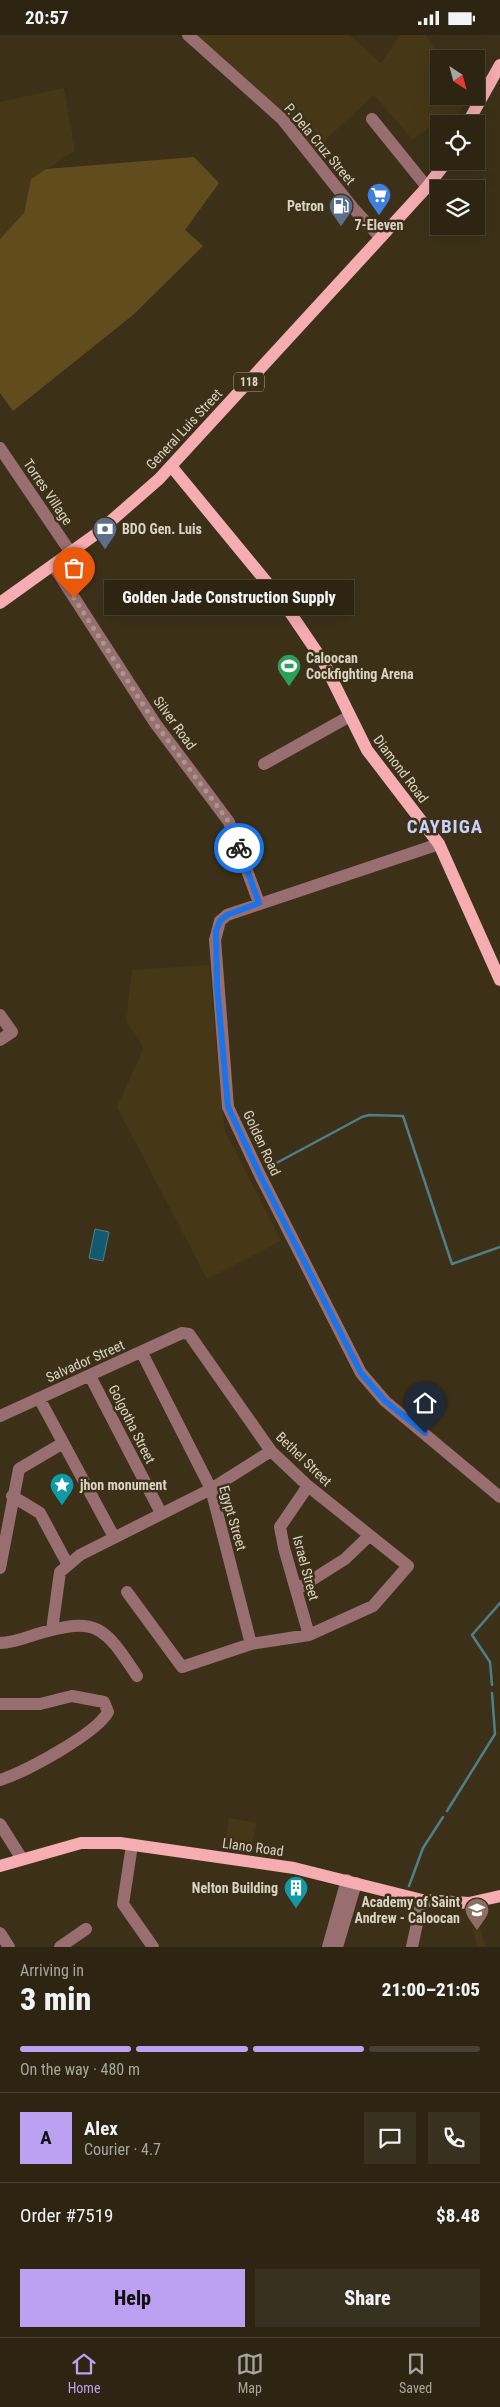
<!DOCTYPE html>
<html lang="en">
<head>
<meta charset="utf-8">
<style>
  :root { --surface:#2d2512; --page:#393120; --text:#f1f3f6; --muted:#a7a59f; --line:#484232; --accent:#bca0f2 }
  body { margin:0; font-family:"Roboto Condensed",sans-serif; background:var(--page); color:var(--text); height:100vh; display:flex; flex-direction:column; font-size:19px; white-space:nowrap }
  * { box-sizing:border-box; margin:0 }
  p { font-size:16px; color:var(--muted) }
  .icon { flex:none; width:28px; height:28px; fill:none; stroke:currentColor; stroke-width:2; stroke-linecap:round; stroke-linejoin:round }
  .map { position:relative; height:1912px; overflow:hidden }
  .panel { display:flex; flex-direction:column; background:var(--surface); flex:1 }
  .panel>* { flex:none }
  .needle { width:32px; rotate:144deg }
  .controls { position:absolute; left:430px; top:15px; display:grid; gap:10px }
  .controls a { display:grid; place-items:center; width:55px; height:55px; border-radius:0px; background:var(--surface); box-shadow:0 5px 20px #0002,0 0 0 1px var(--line); font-size:25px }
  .pin { position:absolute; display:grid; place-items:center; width:42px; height:42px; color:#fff; margin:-51px -21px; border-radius:50% 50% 50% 0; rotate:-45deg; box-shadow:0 0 5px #0007 }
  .pin .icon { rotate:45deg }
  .courier { position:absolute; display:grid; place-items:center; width:50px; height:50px; margin:-25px; border:4px solid #1a73e8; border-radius:50%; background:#fff; color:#222; box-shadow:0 1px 6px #0007 }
  .bubble { position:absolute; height:35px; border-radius:0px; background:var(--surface); box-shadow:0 5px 20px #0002,0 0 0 1px var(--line); font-size:16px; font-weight:800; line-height:35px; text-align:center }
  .overview em { font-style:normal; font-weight:800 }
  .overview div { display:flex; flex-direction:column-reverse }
  .overview { display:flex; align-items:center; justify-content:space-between; height:85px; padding:0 20px }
  h1 { font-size:32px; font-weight:800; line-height:38px }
  .bar { display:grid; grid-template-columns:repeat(4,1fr); gap:8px 5px; align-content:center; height:60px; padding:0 20px }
  .bar i { height:6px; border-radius:4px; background:var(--line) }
  .bar .current { background:var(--accent) }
  .bar p { grid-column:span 4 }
  .line { display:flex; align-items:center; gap:12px; padding:0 20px; border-top:1px solid var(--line) }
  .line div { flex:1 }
  .round { display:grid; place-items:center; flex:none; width:52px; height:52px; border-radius:0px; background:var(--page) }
  .primary-button { display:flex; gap:10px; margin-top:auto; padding:10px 20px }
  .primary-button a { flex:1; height:58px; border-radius:0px; background:var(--accent); color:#111; font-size:20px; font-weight:800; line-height:58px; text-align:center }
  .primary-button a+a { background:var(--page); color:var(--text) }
  .status { display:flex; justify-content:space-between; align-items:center; height:35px; padding:0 25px; background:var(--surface); direction:ltr }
  .status svg { height:14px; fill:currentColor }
  .tab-bar { display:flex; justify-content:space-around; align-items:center; height:70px; border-top:1px solid var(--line); background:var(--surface); font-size:14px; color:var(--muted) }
  .tab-bar a { display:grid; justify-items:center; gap:2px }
  .tab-bar .current { color:var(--accent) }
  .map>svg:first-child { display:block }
  .built { fill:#463716 }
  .green { fill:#614c1e }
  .water { fill:#115a6f; stroke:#4e7f89 }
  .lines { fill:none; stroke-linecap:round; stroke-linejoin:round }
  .stream { stroke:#4e7f89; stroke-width:2.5 }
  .minor { stroke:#996e71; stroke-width:12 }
  .major { stroke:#f5adb2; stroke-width:12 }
  .done { stroke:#a39b88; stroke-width:5; stroke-dasharray:0 9 }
  .route { stroke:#1a73e8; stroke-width:6 }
  .labels { text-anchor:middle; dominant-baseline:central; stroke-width:5; stroke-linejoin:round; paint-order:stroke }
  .shield { fill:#3c3118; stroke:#aba391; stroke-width:1 }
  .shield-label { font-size:12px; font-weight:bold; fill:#dbd4c5 }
  .street-label { font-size:14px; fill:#dbd4c5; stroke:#3c3118 }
  .poi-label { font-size:14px; font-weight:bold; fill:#dbd4c5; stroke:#3c3118; text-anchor:end }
  .district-label { font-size:19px; font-weight:bold; letter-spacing:1px; fill:#c7d0fa; stroke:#3c3118 }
</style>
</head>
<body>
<div class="status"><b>20:57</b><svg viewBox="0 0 49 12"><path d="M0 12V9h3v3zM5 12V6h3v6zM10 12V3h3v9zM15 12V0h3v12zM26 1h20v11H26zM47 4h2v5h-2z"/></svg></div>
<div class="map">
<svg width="500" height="1912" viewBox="0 0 500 1912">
  <rect width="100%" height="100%" fill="#3c3118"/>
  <path class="built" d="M191,0H349L381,28L400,0H426L441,24H439V61H466L467,63L453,89H439L436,86L413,105L374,60L314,115Z
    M64,53L75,116L31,144L24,178L0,204V67Z
    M209,930L224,1094L281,1206L207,1244L117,1072L143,1015L141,1007L126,986L132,935Z
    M229,1783L256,1788L250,1818L224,1814Z
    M475,1877L486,1912H477L469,1879Z"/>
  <path class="green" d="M194,122L219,148L185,195L203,211L133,280L13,376L0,358V204L24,178L31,144L46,134Z"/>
  <path class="water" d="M95,1194L109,1197L103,1226L89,1223Z"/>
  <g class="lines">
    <path class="stream" d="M269,1132L362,1082L369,1080L403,1081L452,1229L500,1212
      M492,1650L490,1627L472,1600L500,1568
      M447,1776L495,1699L492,1658
      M409,1851L423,1813L443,1782"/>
    <path class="minor" d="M188,0L282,84L353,173L380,202
      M372,84L427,152
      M0,413L71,518
      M53,530L155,688L229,787L259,868
      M264,729L350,681
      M439,809L227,880L220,886L215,905L228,1072L260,1140L361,1338L385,1366L500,1462
      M0,980L12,997L0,1005
      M142,1318L211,1454L251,1609
      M90,1341L161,1478
      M39,1363L114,1502
      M0,1381L182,1298L189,1299L271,1416L308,1451L408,1531L373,1571L309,1600L251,1609L182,1632L127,1557
      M308,1451L280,1492L284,1513L309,1600
      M12,1461L40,1478L68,1530
      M0,1533L19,1434L63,1408
      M296,1555L345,1524L369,1501
      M52,1595L60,1537L80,1520L211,1454L271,1416
      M0,1608C13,1608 25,1603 37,1599C97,1581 104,1591 137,1641
      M0,1669H40L72,1661L104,1667L108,1677C96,1699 25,1737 0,1745
      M0,1789L22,1824
      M132,1810L123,1869L153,1912
      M0,1898L9,1912
      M60,1912L86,1894
      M328,1912L347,1845
      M337,1912L356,1848
      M412,1912L422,1865"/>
    <path class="major" d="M467,89L500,30
      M171,431L283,567L323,626L367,715L439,809L500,945
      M0,568L96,499L159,444L427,152L447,126
      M0,1831L81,1808H120L294,1833L422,1865L469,1868L500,1861"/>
  </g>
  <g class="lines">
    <path class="done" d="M74,563L155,688L229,787L239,813"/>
    <path class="route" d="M239,813L259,868L227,880L220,886L216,896L217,951L228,1072L260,1140L361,1338L385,1366L425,1398"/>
  </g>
  <defs>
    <symbol id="supermarket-pin" viewBox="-11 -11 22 30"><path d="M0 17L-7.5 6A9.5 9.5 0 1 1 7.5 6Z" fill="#3f7fe0" stroke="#3c3118"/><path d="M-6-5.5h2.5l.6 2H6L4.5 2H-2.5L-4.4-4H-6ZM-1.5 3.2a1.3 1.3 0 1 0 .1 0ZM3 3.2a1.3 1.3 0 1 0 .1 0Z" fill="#fff"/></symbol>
    <symbol id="fuel-pin" viewBox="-11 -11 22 30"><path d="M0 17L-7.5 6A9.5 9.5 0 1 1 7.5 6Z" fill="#5c6f8a" stroke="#3c3118"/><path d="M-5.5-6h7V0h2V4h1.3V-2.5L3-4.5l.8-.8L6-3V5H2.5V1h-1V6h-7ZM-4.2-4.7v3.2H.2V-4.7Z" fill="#fff"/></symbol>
    <symbol id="bank-pin" viewBox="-11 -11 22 30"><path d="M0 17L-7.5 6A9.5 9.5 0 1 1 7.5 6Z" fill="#5c6f8a" stroke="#3c3118"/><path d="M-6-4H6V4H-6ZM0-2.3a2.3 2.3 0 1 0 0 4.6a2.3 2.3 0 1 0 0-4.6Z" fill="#fff"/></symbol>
    <symbol id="stadium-pin" viewBox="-11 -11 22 30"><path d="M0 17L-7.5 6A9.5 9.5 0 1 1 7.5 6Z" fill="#2e9e5b" stroke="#3c3118"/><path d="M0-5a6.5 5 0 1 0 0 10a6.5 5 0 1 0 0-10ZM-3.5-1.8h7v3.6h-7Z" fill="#fff"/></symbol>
    <symbol id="sight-pin" viewBox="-11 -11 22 30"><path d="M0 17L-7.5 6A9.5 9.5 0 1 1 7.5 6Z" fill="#0f9aa8" stroke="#3c3118"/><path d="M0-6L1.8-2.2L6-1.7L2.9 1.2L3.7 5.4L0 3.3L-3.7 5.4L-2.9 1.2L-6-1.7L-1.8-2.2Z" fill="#fff"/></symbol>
    <symbol id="building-pin" viewBox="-11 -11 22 30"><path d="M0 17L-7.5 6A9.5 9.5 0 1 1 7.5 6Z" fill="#0f9aa8" stroke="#3c3118"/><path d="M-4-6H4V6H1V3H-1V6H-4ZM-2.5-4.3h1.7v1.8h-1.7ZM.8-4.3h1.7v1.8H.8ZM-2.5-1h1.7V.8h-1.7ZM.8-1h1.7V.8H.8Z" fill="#fff"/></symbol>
    <symbol id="school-pin" viewBox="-11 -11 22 30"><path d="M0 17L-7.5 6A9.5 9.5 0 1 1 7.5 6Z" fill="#8d6e63" stroke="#3c3118"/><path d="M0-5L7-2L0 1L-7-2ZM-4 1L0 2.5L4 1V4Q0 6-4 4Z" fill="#fff"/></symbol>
  </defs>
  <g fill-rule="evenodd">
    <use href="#supermarket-pin" x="365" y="146" width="28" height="38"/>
    <use href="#fuel-pin" x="327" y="157" width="28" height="38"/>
    <use href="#bank-pin" x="91" y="480" width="28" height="38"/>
    <use href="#stadium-pin" x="275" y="617" width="28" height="38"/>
    <use href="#sight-pin" x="48" y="1436" width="28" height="38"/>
    <use href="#building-pin" x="282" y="1839" width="28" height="38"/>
    <use href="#school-pin" x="463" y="1861" width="28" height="38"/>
  </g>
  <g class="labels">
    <rect class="shield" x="234" y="337.5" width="30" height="19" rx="4"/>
    <g class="shield-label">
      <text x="249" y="347">118</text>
    </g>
    <g class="street-label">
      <text transform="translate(320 109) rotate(50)">P. Dela Cruz Street</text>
      <text transform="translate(184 394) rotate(-47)">General Luis Street</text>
      <text transform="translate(48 457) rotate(56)">Torres Village</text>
      <text transform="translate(175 688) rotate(54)">Silver Road</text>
      <text transform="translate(401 734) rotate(53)">Diamond Road</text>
      <text transform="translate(262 1108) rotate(65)">Golden Road</text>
      <text transform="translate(85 1326) rotate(-24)">Salvador Street</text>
      <text transform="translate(132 1389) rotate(63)">Golgotha Street</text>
      <text transform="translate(304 1424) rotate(44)">Bethel Street</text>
      <text transform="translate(233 1483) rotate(74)">Egypt Street</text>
      <text transform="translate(306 1533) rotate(75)">Israel Street</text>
      <text transform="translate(253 1812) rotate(8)">Llano Road</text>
    </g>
    <g class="poi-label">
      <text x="324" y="171">Petron</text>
      <text x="379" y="190" text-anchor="middle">7-Eleven</text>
      <text x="122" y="494" text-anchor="start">BDO Gen. Luis</text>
      <text x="306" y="623" text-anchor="start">Caloocan<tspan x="306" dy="16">Cockfighting Arena</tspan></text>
      <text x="80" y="1450" text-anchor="start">jhon monument</text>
      <text x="278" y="1853">Nelton Building</text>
      <text x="460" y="1867">Academy of Saint<tspan x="460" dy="16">Andrew - Caloocan</tspan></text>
    </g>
    <g class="district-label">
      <text x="445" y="791">CAYBIGA</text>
    </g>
  </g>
</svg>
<div class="controls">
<a><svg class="needle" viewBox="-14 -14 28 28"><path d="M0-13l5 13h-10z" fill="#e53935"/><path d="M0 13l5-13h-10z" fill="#a7a59f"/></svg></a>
<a><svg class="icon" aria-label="locate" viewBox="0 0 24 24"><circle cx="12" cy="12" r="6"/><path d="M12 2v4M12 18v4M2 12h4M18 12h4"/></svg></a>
<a><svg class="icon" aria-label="layers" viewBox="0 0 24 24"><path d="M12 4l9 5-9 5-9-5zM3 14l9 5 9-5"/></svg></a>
</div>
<div class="pin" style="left:74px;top:563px;background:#ea580c"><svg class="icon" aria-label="bag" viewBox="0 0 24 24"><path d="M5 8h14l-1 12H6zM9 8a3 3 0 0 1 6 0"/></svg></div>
<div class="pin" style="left:425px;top:1398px;background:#1f2937"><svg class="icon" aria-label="home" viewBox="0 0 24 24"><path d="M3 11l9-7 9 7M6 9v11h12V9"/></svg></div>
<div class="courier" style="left:239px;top:813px"><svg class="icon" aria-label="bike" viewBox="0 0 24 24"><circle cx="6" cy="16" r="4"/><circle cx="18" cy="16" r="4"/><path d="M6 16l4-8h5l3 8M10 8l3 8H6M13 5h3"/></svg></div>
<div class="bubble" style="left:104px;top:545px;width:250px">Golden Jade Construction Supply</div>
</div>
<section class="panel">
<div class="overview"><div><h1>3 min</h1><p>Arriving in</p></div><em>21:00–21:05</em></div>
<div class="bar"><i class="current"></i><i class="current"></i><i class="current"></i><i></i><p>On the way · 480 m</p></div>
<div class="line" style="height:90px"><b class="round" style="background:var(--accent);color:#111">A</b><div><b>Alex</b><p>Courier · 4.7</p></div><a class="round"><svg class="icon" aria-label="chat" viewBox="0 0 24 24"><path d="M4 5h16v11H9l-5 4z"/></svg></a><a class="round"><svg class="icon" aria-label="phone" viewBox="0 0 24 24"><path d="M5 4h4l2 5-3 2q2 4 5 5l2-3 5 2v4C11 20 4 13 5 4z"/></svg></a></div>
<div class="line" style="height:65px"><div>Order #7519</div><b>$8.48</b></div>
<div class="primary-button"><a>Help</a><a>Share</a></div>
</section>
<nav class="tab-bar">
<a class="current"><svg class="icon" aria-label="home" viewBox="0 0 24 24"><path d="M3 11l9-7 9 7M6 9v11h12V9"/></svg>Home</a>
<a><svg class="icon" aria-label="map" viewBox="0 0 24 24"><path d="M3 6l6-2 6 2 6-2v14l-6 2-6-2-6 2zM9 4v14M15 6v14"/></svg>Map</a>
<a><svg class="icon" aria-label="saved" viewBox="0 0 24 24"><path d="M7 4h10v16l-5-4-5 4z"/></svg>Saved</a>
</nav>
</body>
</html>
